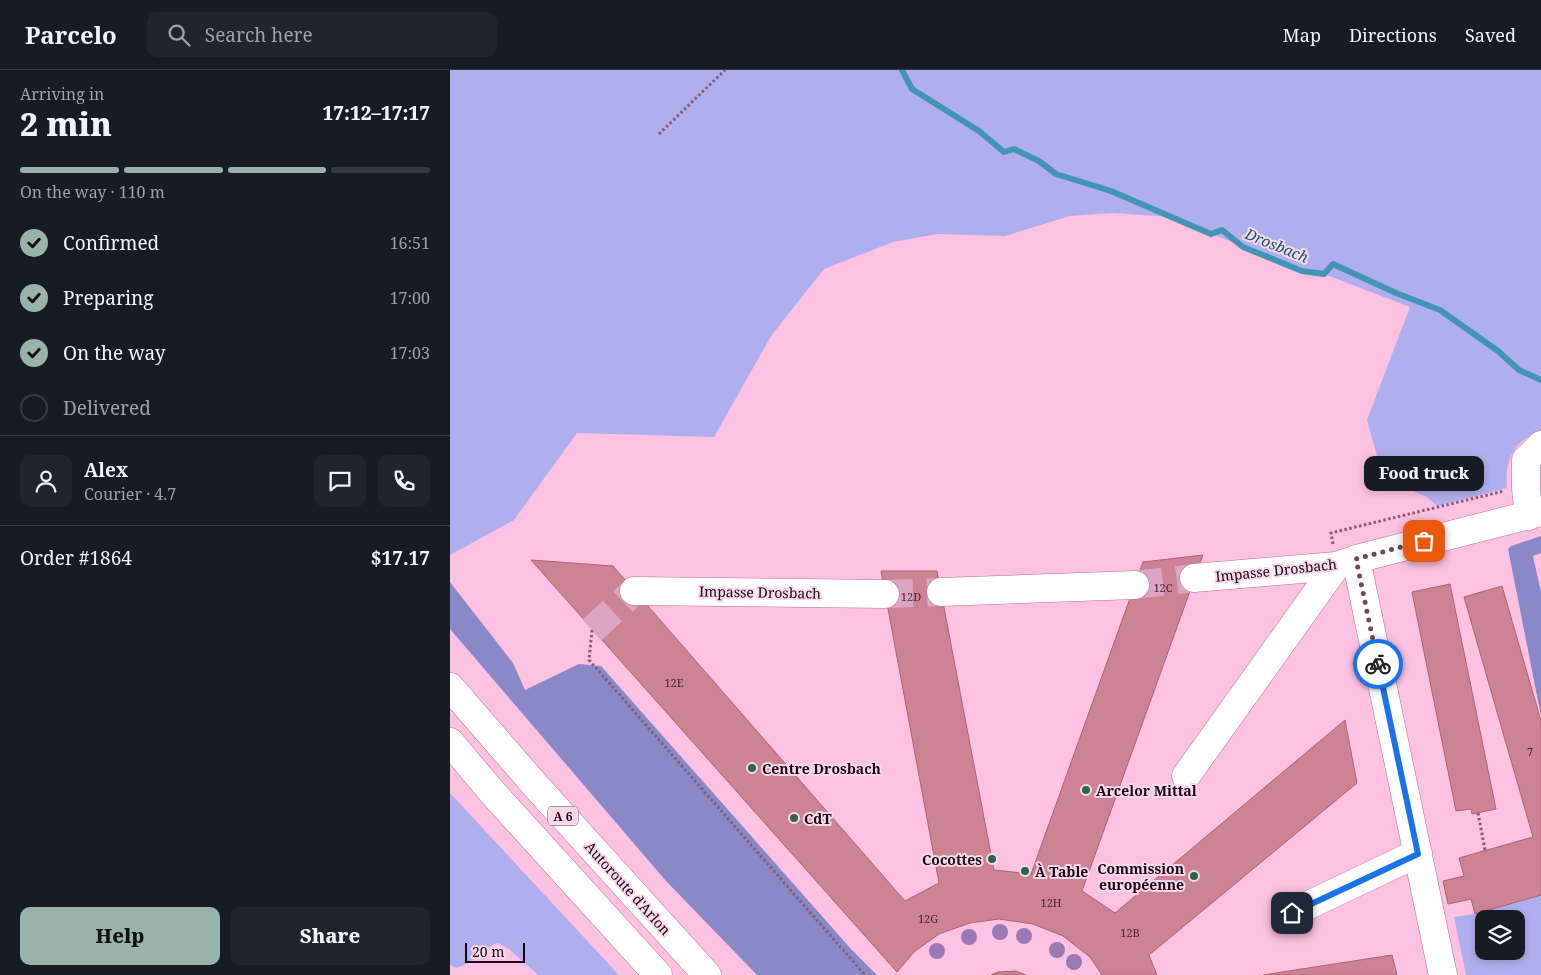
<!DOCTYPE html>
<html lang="en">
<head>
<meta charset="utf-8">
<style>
  :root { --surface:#171b24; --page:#20242c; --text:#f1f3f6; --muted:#9ea1a6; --line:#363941; --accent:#97b3aa }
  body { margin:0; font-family:"Noto Serif",serif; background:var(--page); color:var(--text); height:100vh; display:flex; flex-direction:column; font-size:19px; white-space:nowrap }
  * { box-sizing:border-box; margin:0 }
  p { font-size:16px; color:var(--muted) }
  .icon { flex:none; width:28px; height:28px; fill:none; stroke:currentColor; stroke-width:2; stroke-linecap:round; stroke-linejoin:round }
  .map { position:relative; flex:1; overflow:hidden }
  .side { display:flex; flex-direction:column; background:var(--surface); width:450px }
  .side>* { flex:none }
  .controls { position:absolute; left:1025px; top:840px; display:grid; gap:10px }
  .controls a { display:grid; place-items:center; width:50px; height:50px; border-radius:10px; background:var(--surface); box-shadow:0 2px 8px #0003; font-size:25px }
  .scale { position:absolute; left:15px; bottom:12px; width:60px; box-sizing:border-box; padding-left:5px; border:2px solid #1e0515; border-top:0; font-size:14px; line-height:18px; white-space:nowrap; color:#1e0515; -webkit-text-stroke:4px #f8d9e9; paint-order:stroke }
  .pin { position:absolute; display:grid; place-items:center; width:42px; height:42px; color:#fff; margin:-21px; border-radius:10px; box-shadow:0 2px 8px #0006 }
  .courier { position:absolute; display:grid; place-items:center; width:50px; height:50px; margin:-25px; border:4px solid #1a73e8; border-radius:50%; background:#fff; color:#222; box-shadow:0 1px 6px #0007 }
  .bubble { position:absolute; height:35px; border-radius:10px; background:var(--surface); box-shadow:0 2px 8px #0003; font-size:16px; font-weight:800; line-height:35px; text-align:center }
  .head em { font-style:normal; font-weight:800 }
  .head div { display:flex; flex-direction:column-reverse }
  .head { display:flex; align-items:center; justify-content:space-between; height:85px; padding:0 20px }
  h1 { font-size:32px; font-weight:800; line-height:38px }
  .bar { display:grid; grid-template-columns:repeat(4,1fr); gap:8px 5px; align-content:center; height:60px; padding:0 20px }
  .bar i { height:6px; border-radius:4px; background:var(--line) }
  .bar .on { background:var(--accent) }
  .bar p { grid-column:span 4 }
  .line { display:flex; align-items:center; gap:12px; padding:0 20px; border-top:1px solid var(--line) }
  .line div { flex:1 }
  .round { display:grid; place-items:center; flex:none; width:52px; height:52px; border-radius:10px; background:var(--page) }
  ol { padding:0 20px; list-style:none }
  li { display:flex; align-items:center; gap:15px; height:55px }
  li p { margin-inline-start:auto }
  li .icon { padding:5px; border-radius:50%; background:var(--accent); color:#111; stroke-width:4 }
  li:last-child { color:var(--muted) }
  li i { width:28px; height:28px; border:2px solid var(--line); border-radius:50% }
  .action { display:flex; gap:10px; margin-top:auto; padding:10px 20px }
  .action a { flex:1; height:58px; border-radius:10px; background:var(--accent); color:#111; font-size:20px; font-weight:800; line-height:58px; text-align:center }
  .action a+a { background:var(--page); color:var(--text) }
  header { display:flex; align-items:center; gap:30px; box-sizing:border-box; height:70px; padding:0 25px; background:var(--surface); border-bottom:1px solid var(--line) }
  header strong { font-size:24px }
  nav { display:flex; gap:28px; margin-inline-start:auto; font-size:18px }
  .search { width:350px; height:45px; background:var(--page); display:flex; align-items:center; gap:12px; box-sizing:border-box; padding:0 18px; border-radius:10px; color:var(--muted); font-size:19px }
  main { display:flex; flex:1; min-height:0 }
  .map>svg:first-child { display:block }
  .green { fill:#b0afed; fill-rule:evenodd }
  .forest { fill:#8a89c7 }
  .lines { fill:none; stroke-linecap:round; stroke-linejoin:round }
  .stream { stroke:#4296b4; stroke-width:6 }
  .building { fill:#cc8394; stroke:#af6275 }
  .minor-tunnel { stroke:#dca5c3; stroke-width:28; stroke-dasharray:28 14; stroke-linecap:butt }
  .minor-casing { stroke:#b46f97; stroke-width:29 }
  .highway-casing { stroke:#b46f97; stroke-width:29 }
  .path { stroke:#865d75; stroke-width:3; stroke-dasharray:2.5 2.5; stroke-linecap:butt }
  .minor { stroke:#fff; stroke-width:28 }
  .highway { stroke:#fff; stroke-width:28 }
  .tree { fill:#997ab3 }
  .done { stroke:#6c475d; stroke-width:5; stroke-dasharray:0 9 }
  .route { stroke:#1a73e8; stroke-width:6 }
  .poi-dot { fill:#2a644d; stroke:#f8d9e9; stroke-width:2 }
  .labels { text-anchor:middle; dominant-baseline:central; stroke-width:4; stroke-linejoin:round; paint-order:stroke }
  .number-label { font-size:11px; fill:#4a2435 }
  .shield { fill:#f8d9e9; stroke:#5f4555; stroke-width:1 }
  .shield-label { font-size:12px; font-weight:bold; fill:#1e0515 }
  .street-label { font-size:14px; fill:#1e0515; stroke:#f8d9e9 }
  .poi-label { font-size:14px; font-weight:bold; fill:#1e0515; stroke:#f8d9e9; text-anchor:start }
  .water-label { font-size:15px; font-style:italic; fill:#10556a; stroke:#f8d9e9 }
</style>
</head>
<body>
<header>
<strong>Parcelo</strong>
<div class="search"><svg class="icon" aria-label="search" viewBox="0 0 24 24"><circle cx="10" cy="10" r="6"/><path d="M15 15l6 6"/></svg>Search here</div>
<nav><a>Map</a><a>Directions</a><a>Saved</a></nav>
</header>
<main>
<section class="side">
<div class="head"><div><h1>2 min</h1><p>Arriving in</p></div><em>17:12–17:17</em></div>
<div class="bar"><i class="on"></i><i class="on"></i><i class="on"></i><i></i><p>On the way · 110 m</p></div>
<ol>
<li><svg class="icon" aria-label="check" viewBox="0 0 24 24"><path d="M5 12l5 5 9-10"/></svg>Confirmed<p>16:51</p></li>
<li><svg class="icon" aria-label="check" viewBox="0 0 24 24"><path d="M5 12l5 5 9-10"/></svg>Preparing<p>17:00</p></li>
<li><svg class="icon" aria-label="check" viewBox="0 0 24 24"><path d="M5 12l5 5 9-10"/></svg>On the way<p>17:03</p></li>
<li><i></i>Delivered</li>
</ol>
<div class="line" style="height:90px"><a class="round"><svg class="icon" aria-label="person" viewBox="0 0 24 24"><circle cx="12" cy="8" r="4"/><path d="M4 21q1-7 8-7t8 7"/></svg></a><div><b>Alex</b><p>Courier · 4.7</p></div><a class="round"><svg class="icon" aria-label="chat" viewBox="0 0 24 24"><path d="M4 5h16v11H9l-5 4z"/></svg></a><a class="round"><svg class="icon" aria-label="phone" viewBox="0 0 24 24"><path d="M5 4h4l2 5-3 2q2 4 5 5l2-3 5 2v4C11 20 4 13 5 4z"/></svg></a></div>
<div class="line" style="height:65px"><div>Order #1864</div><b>$17.17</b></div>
<div class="action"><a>Help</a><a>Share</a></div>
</section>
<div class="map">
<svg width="1091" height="905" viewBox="0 0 1091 905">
  <rect width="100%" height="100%" fill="#fdc1e2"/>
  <path class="green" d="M0,0H1091V361C1064,369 1054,391 1057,418L987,436L977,427L933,408L917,350L960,237L874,204L852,201L721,147L663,143L620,146L555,166L487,164L443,172L374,199L321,266L264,367L127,363L64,450L0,485Z
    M0,723L169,905H88L59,879L48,873C32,878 23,894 6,898L0,895Z
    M1091,825V905H1016L1004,847L1025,844ZM1034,849H1066V881H1034Z"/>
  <path class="forest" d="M1091,466V483L1083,486L1091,522V646L1058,479L1061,476Z
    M0,512L63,593L75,620L129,594L151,596L401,879L427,905H307L216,811L0,559Z"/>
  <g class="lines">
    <path class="stream" d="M452,0L462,19L529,61L554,82L564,79L589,91L606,104L661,121L761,164L772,160L793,177L852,201L874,204L883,194L946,223L990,240L1048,281L1069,300L1091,310"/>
  </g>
  <path class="building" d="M753,485L632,821L665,843L895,650L907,713L699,885L707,905H652L640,887L613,866L583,854L549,849L520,853L489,864L464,882L447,902L81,490L163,496L455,831L489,813L431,501H487L544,800L581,804L693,492Z
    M1000,514L1046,739L1022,744L1021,739L1006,741L962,522Z
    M1052,516L1091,651V825L1025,844L1021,829L998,834L993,811L1014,806L1009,788L1083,767L1014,527Z
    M942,885L947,905H813Z
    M566,901L576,905H541L548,902Z"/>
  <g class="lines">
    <path class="minor-tunnel" d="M685,515L744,508
      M435,524L491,522
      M142,560L184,521"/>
    <defs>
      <path id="minor" d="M1079,446L1076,419V390L1091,375
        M744,508L886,496L898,492
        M184,521L435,524
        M491,522L685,515
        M736,706L886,496
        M842,843L968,783
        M993,905L906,489L1091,442"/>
      <path id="highway" d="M0,617L85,715L257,905
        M0,672L42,722L208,905"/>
    </defs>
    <use href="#minor" class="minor-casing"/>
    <use href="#highway" class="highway-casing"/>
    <path class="path" d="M209,64L275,0
      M883,474L881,463L1054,421
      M142,560L139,590L415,905
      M1028,743L1035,780"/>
    <use href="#minor" class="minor"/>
    <use href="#highway" class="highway"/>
  </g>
  <g class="tree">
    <circle cx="550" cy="862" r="8"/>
    <circle cx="574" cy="866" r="8"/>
    <circle cx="519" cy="867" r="8"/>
    <circle cx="607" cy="880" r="8"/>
    <circle cx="487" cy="881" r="8"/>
    <circle cx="624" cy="892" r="8"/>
  </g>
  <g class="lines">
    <path class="done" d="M928,594L906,489L974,471"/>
    <path class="route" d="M842,843L968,784L928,594"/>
  </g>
  <g class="poi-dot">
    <circle cx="302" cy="698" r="5"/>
    <circle cx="636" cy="720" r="5"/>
    <circle cx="344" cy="748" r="5"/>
    <circle cx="542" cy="789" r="5"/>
    <circle cx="575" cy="801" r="5"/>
    <circle cx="744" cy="806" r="5"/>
  </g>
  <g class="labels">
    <g class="number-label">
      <text x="713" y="517">12C</text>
      <text x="461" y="526">12D</text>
      <text x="224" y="612">12E</text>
      <text x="1080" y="681">7</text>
      <text x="601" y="832">12H</text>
      <text x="478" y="848">12G</text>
      <text x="680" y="862">12B</text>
    </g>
    <rect class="shield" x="98" y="736.5" width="30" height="19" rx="4"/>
    <g class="shield-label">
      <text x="113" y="746">A 6</text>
    </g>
    <g class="street-label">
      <text transform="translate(826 500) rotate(-6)">Impasse Drosbach</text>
      <text transform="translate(310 522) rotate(1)">Impasse Drosbach</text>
      <text transform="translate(178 818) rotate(48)">Autoroute d'Arlon</text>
    </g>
    <g class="poi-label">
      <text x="312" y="698">Centre Drosbach</text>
      <text x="646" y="720">Arcelor Mittal</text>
      <text x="354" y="748">CdT</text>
      <text x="532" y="789" text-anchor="end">Cocottes</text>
      <text x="734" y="798" text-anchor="end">Commission<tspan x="734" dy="16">européenne</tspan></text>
      <text x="585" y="801">À Table</text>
    </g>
    <g class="water-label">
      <text transform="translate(827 175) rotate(22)">Drosbach</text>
    </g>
  </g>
</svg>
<div class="controls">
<a><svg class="icon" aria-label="layers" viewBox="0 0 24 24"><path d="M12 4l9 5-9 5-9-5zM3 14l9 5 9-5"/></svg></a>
</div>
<div class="scale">20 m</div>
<div class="pin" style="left:974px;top:471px;background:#ea580c"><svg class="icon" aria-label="bag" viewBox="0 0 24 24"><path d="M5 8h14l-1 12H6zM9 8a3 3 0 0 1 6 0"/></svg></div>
<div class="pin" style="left:842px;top:843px;background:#1f2937"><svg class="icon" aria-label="home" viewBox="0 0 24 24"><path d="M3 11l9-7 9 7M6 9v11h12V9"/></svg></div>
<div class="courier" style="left:928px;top:594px"><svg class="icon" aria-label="bike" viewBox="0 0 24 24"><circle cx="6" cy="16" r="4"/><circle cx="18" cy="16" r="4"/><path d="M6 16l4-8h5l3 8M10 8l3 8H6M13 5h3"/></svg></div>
<div class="bubble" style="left:914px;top:386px;width:120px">Food truck</div>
</div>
</main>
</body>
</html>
